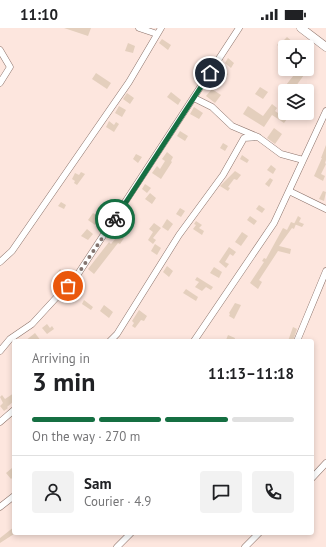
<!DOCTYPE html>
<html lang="en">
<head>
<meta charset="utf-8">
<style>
  :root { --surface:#fff; --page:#f2f2f2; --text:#202124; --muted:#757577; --line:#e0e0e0; --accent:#156f42 }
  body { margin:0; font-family:"PT Sans",sans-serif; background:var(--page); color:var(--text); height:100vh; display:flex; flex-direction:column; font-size:15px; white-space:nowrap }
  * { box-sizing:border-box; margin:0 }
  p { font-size:13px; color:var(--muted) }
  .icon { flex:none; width:22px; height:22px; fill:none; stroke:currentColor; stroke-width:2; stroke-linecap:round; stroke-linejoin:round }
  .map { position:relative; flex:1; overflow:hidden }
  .details { position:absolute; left:12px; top:311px; width:302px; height:196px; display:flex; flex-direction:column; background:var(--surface); border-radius:4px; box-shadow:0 2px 6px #0003 }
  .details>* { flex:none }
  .tools { position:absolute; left:278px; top:12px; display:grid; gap:8px }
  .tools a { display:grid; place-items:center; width:36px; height:36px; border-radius:4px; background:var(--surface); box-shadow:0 2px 6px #0003; font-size:20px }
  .pin { position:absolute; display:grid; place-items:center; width:34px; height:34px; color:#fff; margin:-17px; border:2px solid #fff; border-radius:50%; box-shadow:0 1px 4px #0007 }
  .courier { position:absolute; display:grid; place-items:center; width:40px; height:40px; margin:-20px; border:3px solid #156f42; border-radius:50%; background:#fff; color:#222; box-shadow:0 1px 5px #0007 }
  .head em { font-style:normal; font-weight:600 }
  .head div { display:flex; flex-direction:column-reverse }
  .head { display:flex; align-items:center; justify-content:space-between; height:68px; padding:0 20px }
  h1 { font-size:26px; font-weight:600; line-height:30px }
  .bar { display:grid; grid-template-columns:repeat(4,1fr); gap:6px 4px; align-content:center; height:48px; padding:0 20px }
  .bar i { height:5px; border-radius:3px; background:var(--line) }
  .bar .selected { background:var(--accent) }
  .bar p { grid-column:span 4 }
  .line { display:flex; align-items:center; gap:10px; padding:0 20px; border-top:1px solid var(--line) }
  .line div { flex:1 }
  .round { display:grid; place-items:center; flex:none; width:42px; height:42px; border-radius:4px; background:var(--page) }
  .status { display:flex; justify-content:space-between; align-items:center; height:28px; padding:0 20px; background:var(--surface); direction:ltr }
  .status svg { height:11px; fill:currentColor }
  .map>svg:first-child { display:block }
  .building { fill:#e4cfbd }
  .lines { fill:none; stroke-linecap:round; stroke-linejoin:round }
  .minor-casing { stroke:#8c736b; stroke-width:7 }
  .major-casing { stroke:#8c736b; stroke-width:9 }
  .minor { stroke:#fff; stroke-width:6 }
  .major { stroke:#fff; stroke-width:8 }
  .done { stroke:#82736e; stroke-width:4; stroke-dasharray:0 7.2 }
  .route { stroke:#156f42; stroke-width:5 }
</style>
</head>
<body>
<div class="status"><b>11:10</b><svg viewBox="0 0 49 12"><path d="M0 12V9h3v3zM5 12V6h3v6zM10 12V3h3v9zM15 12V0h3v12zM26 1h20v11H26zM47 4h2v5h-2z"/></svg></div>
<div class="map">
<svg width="326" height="519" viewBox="0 0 326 519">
  <rect width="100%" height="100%" fill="#fde6de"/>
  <path class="building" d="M64,0H91L88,8Z
    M287,9L294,15L291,19H285V23L277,17L281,13L282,14Z
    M162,11L171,17L168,22L159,15Z
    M128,15L135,18L133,25L125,23Z
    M228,30L234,35L231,40L225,35Z
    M221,41L228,46L224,52L217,46Z
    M297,43L304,47L293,62L286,57Z
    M96,45L111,55L107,61L92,51Z
    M260,59L268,64L263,71L255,66Z
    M212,61L221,67L215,75L206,68Z
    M171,64L181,72L178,77L167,69Z
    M127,65L134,70L130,76L123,71Z
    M272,76L277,80L275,83L287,91L284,95L272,87L264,99L243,86L248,78L263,88Z
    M119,78L126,82L122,89L115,85Z
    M194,79L203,85L199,91L190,86Z
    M109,93L114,97L116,94L119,96L114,104L106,99Z
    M274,100L282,106L275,116L267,110Z
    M180,103L188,108L185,113L177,108Z
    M223,115L228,118L225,123L220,120Z
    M326,117V132L325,135L326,136L321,146L325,148L323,153L314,148L322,130H321Z
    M167,124L173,129L171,133L172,134L161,151L152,145L157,138L160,141L165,133L162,131Z
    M136,126L142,129L138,135L133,131Z
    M242,127L249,132L247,135L240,131Z
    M271,137L276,141L273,146L267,142Z
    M235,143L241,147L237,152L234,151L228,159L230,160L228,163L220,158Z
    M81,144L85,146L77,157L74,155L75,153L72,151L75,145L79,147Z
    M270,150L273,152L269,159L265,156Z
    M145,156L151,160L147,165L142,161Z
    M323,163L326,164L324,173L319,171Z
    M150,165L156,170L152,176L145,171Z
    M61,174L66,177L64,181L58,178Z
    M259,177L265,181L262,185L256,181Z
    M100,180L104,183L102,184L106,187L103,190L101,189L95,197L88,192L93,185L96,187Z
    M180,180L185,183L181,189L176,186Z
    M129,182L135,187L130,192L125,188Z
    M250,188L257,193L254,197L247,192Z
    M298,188L301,190L299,194L304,196L302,199L294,196Z
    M167,191L173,196L168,203L162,199Z
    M196,193L202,197L199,200L204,203L202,207L193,201L196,197L194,196Z
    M291,194L296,196L294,201L292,200L279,218L291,221L290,226L278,223L259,252L262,254L258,261L250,255L264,234L262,233L264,230L266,231L283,200L287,202Z
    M154,195L161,200L153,210L156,212L153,216L148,212L153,204L149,201Z
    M87,201L93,206L88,212L81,208Z
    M242,204L248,208L241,218L235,214Z
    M119,206L124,210L120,216L118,215L94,246L88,241L109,214L111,216Z
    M155,216L161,220L157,227L151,223Z
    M229,219L236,224L233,228L230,226L225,234L229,236L226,240L219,234Z
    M167,238L173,243L169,249L163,244Z
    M214,239L222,244L219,250L210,245Z
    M60,241L66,246L61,252L55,247Z
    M197,249L213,259L211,262L206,259L202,263L195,259L199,254L195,252Z
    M186,261L198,269L196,273L183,265Z
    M84,272L93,279L91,282L82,276Z
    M235,275L241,277L234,291L229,288L230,286L229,285Z
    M104,277L113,284L109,290L100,283Z
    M139,282L147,288L144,293L141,292L135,300L132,298L134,295L132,293Z
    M47,296L50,300L52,298L54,301L47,306L42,300Z
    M293,299L297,301L293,313H288Z
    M35,305L41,313H25Z
    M228,307L235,310L234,313L226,312Z
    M14,365V373L7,379L8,380L4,383L0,378L3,375L0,369L2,367L5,371Z
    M12,440L14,442V448L11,451L6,445Z
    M14,499V506L0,515V510Z"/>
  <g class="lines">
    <defs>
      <path id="minor" d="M139,0L157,6
        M0,22L10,39L0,55
        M194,70L212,79L232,98L258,109L281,126L303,132
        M289,163L326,181
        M0,234L12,223L129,54L161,0
        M110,313L117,306L179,207L223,147L244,110L258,109
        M194,313L274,195L326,83
        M297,313L326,243
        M0,323L10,311L32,296L78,246L239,0
        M0,394L14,382
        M312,450L326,435
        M0,479L14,468
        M117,519L131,505
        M245,519L259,505"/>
      <path id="major" d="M301,0L326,19"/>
    </defs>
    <use href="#minor" class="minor-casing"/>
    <use href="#major" class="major-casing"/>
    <use href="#minor" class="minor"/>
    <use href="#major" class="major"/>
  </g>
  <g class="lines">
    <path class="done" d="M68,258L78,246L115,191"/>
    <path class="route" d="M115,191L210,45"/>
  </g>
</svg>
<div class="tools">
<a><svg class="icon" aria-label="locate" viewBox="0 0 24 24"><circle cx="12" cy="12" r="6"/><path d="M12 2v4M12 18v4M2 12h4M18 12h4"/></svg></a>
<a><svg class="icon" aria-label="layers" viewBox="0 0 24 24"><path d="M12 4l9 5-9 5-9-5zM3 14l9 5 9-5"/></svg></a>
</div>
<div class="pin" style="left:68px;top:258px;background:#ea580c"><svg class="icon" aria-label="bag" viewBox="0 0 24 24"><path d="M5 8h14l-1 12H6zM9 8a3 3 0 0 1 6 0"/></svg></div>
<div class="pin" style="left:210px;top:45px;background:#1f2937"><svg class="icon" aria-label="home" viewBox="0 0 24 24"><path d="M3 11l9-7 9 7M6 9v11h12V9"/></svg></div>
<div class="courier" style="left:115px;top:191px"><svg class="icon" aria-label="bike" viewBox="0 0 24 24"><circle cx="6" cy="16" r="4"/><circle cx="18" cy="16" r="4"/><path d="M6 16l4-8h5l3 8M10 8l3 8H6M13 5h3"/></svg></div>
<section class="details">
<div class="head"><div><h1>3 min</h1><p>Arriving in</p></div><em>11:13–11:18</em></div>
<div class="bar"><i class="selected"></i><i class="selected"></i><i class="selected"></i><i></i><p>On the way · 270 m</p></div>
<div class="line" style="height:72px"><a class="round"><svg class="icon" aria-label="person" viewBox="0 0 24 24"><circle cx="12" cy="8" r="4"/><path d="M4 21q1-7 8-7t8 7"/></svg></a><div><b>Sam</b><p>Courier · 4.9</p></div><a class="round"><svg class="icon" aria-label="chat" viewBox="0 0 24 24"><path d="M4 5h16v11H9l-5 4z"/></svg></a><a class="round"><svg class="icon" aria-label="phone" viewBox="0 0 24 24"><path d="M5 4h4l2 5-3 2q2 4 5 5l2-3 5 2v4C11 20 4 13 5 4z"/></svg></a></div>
</section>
</div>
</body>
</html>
